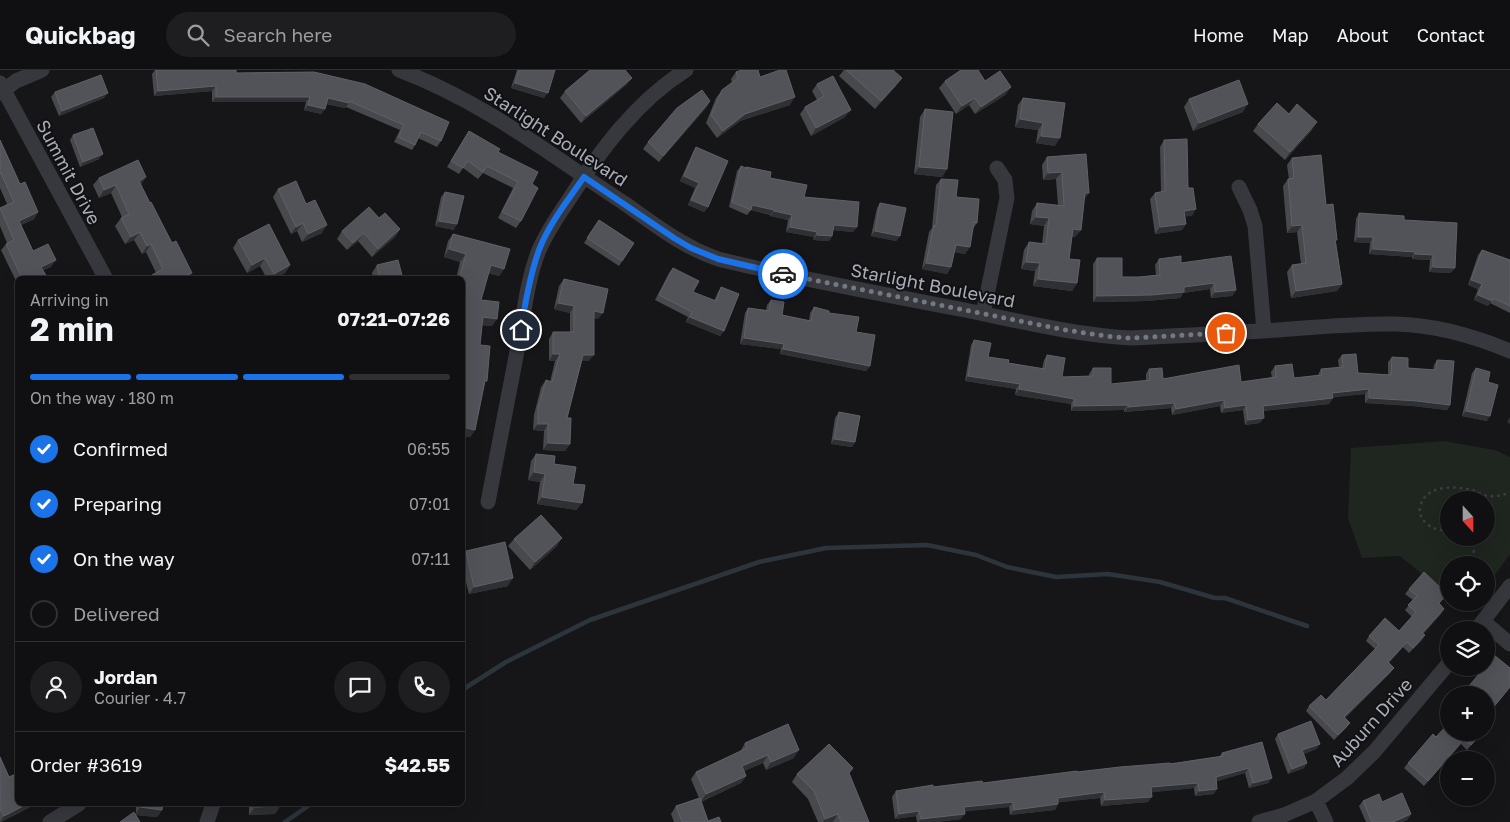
<!DOCTYPE html>
<html lang="en">
<head>
<meta charset="utf-8">
<style>
  :root { --surface:#101012; --page:#1e1e20; --text:#f1f3f6; --muted:#9c9d9f; --line:#303032; --accent:#1a73e8 }
  body { margin:0; font-family:"Golos Text",sans-serif; background:var(--page); color:var(--text); height:100vh; display:flex; flex-direction:column; font-size:19px; white-space:nowrap }
  * { box-sizing:border-box; margin:0 }
  p { font-size:16px; color:var(--muted) }
  .icon { flex:none; width:28px; height:28px; fill:none; stroke:currentColor; stroke-width:2; stroke-linecap:round; stroke-linejoin:round }
  .map { position:relative; flex:1; overflow:hidden }
  .drawer { position:absolute; left:15px; top:206px; width:450px; height:530px; display:flex; flex-direction:column; background:var(--surface); border-radius:8px; box-shadow:0 5px 20px #0002,0 0 0 1px var(--line) }
  .drawer>* { flex:none }
  .needle { width:32px; rotate:159deg }
  .controls { position:absolute; left:1440px; top:421px; display:grid; gap:10px }
  .controls a { display:grid; place-items:center; width:55px; height:55px; border-radius:50%; background:var(--surface); box-shadow:0 5px 20px #0002,0 0 0 1px var(--line); font-size:25px }
  .pin { position:absolute; display:grid; place-items:center; width:42px; height:42px; color:#fff; margin:-21px; border:2px solid #fff; border-radius:50%; box-shadow:0 1px 5px #0007 }
  .courier { position:absolute; display:grid; place-items:center; width:50px; height:50px; margin:-25px; border:4px solid #1a73e8; border-radius:50%; background:#fff; color:#222; box-shadow:0 1px 6px #0007 }
  .head em { font-style:normal; font-weight:700 }
  .head div { display:flex; flex-direction:column-reverse }
  .head { display:flex; align-items:center; justify-content:space-between; height:85px; padding:0 15px }
  h1 { font-size:32px; font-weight:700; line-height:38px }
  .bar { display:grid; grid-template-columns:repeat(4,1fr); gap:8px 5px; align-content:center; height:60px; padding:0 15px }
  .bar i { height:6px; border-radius:4px; background:var(--line) }
  .bar .selected { background:var(--accent) }
  .bar p { grid-column:span 4 }
  .line { display:flex; align-items:center; gap:12px; padding:0 15px; border-top:1px solid var(--line) }
  .line div { flex:1 }
  .round { display:grid; place-items:center; flex:none; width:52px; height:52px; border-radius:26px; background:var(--page) }
  ol { padding:0 15px; list-style:none }
  li { display:flex; align-items:center; gap:15px; height:55px }
  li p { margin-inline-start:auto }
  li .icon { padding:5px; border-radius:50%; background:var(--accent); color:#fff; stroke-width:4 }
  li:last-child { color:var(--muted) }
  li i { width:28px; height:28px; border:2px solid var(--line); border-radius:50% }
  header { display:flex; align-items:center; gap:30px; box-sizing:border-box; height:70px; padding:0 25px; background:var(--surface); border-bottom:1px solid var(--line) }
  header strong { font-size:24px }
  nav { display:flex; gap:28px; margin-inline-start:auto; font-size:18px }
  .search { width:350px; height:45px; background:var(--page); display:flex; align-items:center; gap:12px; box-sizing:border-box; padding:0 18px; border-radius:28px; color:var(--muted); font-size:19px }
  .map>svg:first-child { display:block }
  .green { fill:#1e261f; fill-rule:evenodd }
  .lines { fill:none; stroke-linecap:round; stroke-linejoin:round }
  .stream { stroke:#2c353c; stroke-width:4.5 }
  .path { stroke:#3d3f44; stroke-width:2.5; stroke-dasharray:2.5 4; stroke-linecap:butt }
  .street { stroke:#37383d; stroke-width:15 }
  .wall { fill:#47494d }
  .shaded-wall { fill:#2f3033 }
  .building { fill:#525359; stroke:#5f6168 }
  .done { stroke:#757880; stroke-width:5; stroke-dasharray:0 9 }
  .route { stroke:#1a73e8; stroke-width:6 }
  .labels { text-anchor:middle; dominant-baseline:central; stroke-width:4; stroke-linejoin:round; paint-order:stroke }
  .street-label { font-size:18px; fill:#a8adb8; stroke:#111113 }
</style>
</head>
<body>
<header>
<strong>Quickbag</strong>
<div class="search"><svg class="icon" aria-label="search" viewBox="0 0 24 24"><circle cx="10" cy="10" r="6"/><path d="M15 15l6 6"/></svg>Search here</div>
<nav><a>Home</a><a>Map</a><a>About</a><a>Contact</a></nav>
</header>
<div class="map">
<svg width="1510" height="752" viewBox="0 0 1510 752">
  <rect width="100%" height="100%" fill="#161618"/>
  <path class="green" d="M1444,371L1495,380L1510,387V484L1486,517V495H1449V526L1400,486L1362,488L1348,448L1351,378ZM1449,430H1486V468H1449Z"/>
  <g class="lines">
    <path class="stream" d="M462,620L506,592L590,550L759,492L826,478L927,475L976,485L1007,497L1056,507L1108,504L1160,512L1215,528H1225L1307,556
      M285,752L311,734"/>
    <path class="path" d="M1449,460C1439,460 1435,460 1427,454C1422,449 1419,445 1420,437C1425,414 1455,416 1473,420C1478,422 1482,425 1487,426C1495,427 1502,425 1510,423
      M1470,468C1476,477 1474,485 1470,495"/>
    <path class="street" d="M399,0C484,32 549,84 624,133C654,154 683,177 718,189C799,209 882,224 965,240C1019,251 1075,265 1130,268C1179,266 1229,263 1278,260C1317,257 1357,253 1396,254C1435,255 1474,266 1510,281
      M0,13L106,209
      M0,23L16,11L42,0
      M1239,117L1250,140L1255,156L1264,261
      M983,244L1007,128L1005,110L997,98
      M488,432C498,380 508,328 518,276C524,244 527,210 539,180C547,161 559,144 570,128C601,79 637,31 686,0
      M1483,551L1510,574
      M1476,560L1510,516
      M1316,731L1326,752
      M50,752L79,734
      M207,752L213,734
      M1259,752L1284,745L1316,731L1347,708L1374,682L1449,593"/>
  </g>
  <path class="wall" d="M155,0H236V3L314,2L441,71L437,77L418,68L415,75L412,80L394,72L400,60L346,37L345,38L326,34L325,39L321,44L304,40L306,32H212V21L154,26L152,4Z
    M517,0H555L544,28L511,18Z
    M844,0H893L896,16L875,39L839,6Z
    M736,2L760,7L790,35L740,51L717,68L706,53L716,28L722,20L732,13L731,9Z
    M632,8L626,15L581,53L560,28L565,21Z
    M945,11H985L1011,17L1005,25L975,44L969,35L956,44L939,18Z
    M817,14L845,47L811,66L800,44L805,37L817,30L812,21Z
    M55,22L104,28L59,46L51,27Z
    M1023,28L1065,33L1055,76L1036,73L1038,60L1015,57L1018,35Z
    M1189,29L1243,42L1193,61L1184,37Z
    M710,31L706,38L659,92L643,79L648,72Z
    M925,39L947,99L942,107L914,104L920,47Z
    M1289,44L1312,60L1285,90L1253,61L1258,54Z
    M469,61L498,82L532,114L521,151L516,158L498,148L513,118L483,103L478,109L463,98L459,104L447,97Z
    M73,65L99,89L80,97L70,70Z
    M0,70L20,114L38,142L34,149L21,155L33,181L51,197L43,200L48,209H18V212L17,213L1,180L7,173L0,156V138L7,134L0,118Z
    M1164,70L1188,118L1192,146H1185L1186,154L1182,160L1155,164L1150,129L1155,123L1161,122L1160,77Z
    M696,77L708,137L704,142L688,135L695,118L680,111L693,82Z
    M1086,84L1084,130L1081,160L1075,167H1072L1069,189L1077,213L1072,221L1033,216L1035,201L1021,199L1024,180L1029,172L1042,174L1044,156L1030,154L1032,141L1037,133L1058,135L1056,109L1043,110L1042,95L1047,87Z
    M1292,88L1326,135L1336,172L1342,214L1337,221L1291,228L1287,202L1292,195L1301,194L1297,162L1287,163L1283,116L1288,109H1289L1287,95Z
    M741,96L745,98L746,97L770,108L804,127L857,157L853,162L833,160L832,166L829,171L813,170L814,167L786,162L788,150L770,146V145L751,140L747,145L729,137L737,101Z
    M99,108L141,115L187,209H149L152,205L156,203L146,182L142,184L134,170L125,174L115,156L121,148L122,147L111,123L99,128L93,115Z
    M941,109L977,153L974,157L965,184L954,182L951,197L947,204L922,199L929,162L932,158L936,115Z
    M278,119L306,134L322,163L302,172L297,161L291,164L273,127Z
    M445,122L454,160L435,156L441,127Z
    M880,133L900,166L896,171L871,166L877,138Z
    M1359,143L1404,150L1451,203L1429,202L1430,190L1412,189V187L1369,184L1370,173L1354,172L1356,149Z
    M379,148L400,159L395,167L372,187L358,171L347,180L337,169L342,161Z
    M599,150L634,173L619,196L584,173Z
    M453,164L504,199L499,206L488,203L481,230L492,256L482,255L480,275L484,315L475,360L470,367L462,366V209H456L460,192L444,187L448,171Z
    M238,170L290,195L285,203L273,209H267L260,196L247,203L233,178Z
    M1482,180L1510,190V243L1490,233L1488,236L1474,230L1478,219L1468,215L1478,185Z
    M1097,188L1122,207H1139L1156,205L1155,195L1159,189L1181,193L1236,220L1232,226L1211,228L1210,219L1183,223L1180,228L1147,231L1093,232V194Z
    M377,195L403,209H373L372,203Z
    M673,198L693,222L714,231L718,222L721,217L724,261L720,266L686,252L688,247L655,230L669,203Z
    M564,209L598,249L594,248L589,291H582L567,348L570,374L565,381L543,380L544,361L533,360L534,345L541,317L546,310L550,312L555,291H549V269L553,262H570V243L554,239L559,216Z
    M771,230L782,245L809,251L810,243L814,237L829,243L856,262L870,296L866,301L780,284L781,279L740,274L745,243L748,238L766,240L767,235Z
    M974,270L988,287L1008,293L1042,299L1044,290L1047,285L1062,307L1089,306V304L1093,298L1111,314L1146,311V304L1149,299L1163,309L1241,312L1272,308L1271,302L1275,296L1294,308L1318,305L1321,299L1339,298L1338,290L1342,285L1358,303L1388,305V292L1392,287L1408,298L1433,300L1434,295L1437,290L1450,335L1447,340L1413,336L1365,333V324L1333,327L1329,334L1263,341L1260,353L1245,355L1243,340L1221,343L1220,336L1172,345L1171,338L1124,342V340L1071,341V334L1015,325L1016,319L965,311L971,275Z
    M1476,298L1488,312L1487,351L1462,346L1472,303Z
    M839,342L855,372L852,377L831,374L835,348Z
    M536,384L554,394L573,414L577,440L537,434L540,412L528,410L531,391Z
    M514,469L557,476L530,500L508,476Z
    M466,481L508,516L469,524L462,496V486Z
    M1409,519L1447,524L1439,534L1441,544L1423,564L1425,565L1421,571L1409,583L1403,577L1389,593L1394,598L1390,603L1345,648L1350,653L1346,658L1334,670L1306,641L1309,636L1326,630L1375,579L1366,571L1369,566L1399,561L1412,547L1405,540L1413,530L1405,524Z
    M1449,636V646L1445,642Z
    M1449,662H1483L1467,680L1461,674L1424,716L1404,698L1408,693L1436,667Z
    M1278,664L1320,674L1316,679L1304,684L1307,693L1304,698L1288,704L1275,669Z
    M745,673L794,688L766,700L763,693L744,701L746,706L741,713L701,732L708,751L721,752H674L671,744L676,736L699,728L691,709L696,702L740,682Z
    M1222,683L1272,708L1268,713L1249,718L1245,703L1216,711L1214,724L1195,726L1194,718L1151,722L1148,732L1101,736L1100,728L1058,732V734L1055,740L1010,745L1009,737L965,741L961,749L937,752H917L916,746L895,749L892,727L896,721L933,717L983,713L1077,702L1170,694L1219,687Z
    M0,687L9,707L36,734L1,752H0Z
    M797,704H849L869,752H818L808,729L792,712Z
    M1363,731L1382,732L1411,744L1407,750L1402,752H1366L1359,736Z
    M136,734H163L162,740L157,747L136,745Z
    M249,734H280V736L275,744L249,745Z"/>
  <path class="shaded-wall" d="M632,8L626,15L581,53L586,46Z
    M902,8L896,16L875,39L881,31Z
    M515,13L548,23L544,28L511,18Z
    M216,16L212,21L154,26L158,21Z
    M1011,17L1005,25L975,44L981,37Z
    M108,23L104,28L59,46L62,41Z
    M216,27H310L306,32H212Z
    M795,27L790,35L740,51L717,68L723,61L745,44Z
    M328,28L349,33L345,38L324,33Z
    M975,28L969,35L956,44L962,36Z
    M710,31L706,38L659,92L663,86Z
    M1248,34L1243,42L1193,61L1199,53Z
    M308,35L325,39L321,44L304,40Z
    M851,40L845,47L811,66L816,58Z
    M1020,49L1043,53L1038,60L1015,57Z
    M1317,52L1312,60L1285,90L1290,82Z
    M1041,66L1060,68L1055,76L1036,73Z
    M103,84L99,89L80,97L83,92Z
    M919,97L947,99L942,107L914,104Z
    M1062,102L1056,109L1043,110L1048,103Z
    M684,106L699,113L695,118L680,111Z
    M146,107L141,115L139,111Z
    M116,115L111,123L99,128L104,120Z
    M1085,123H1089L1084,130Z
    M691,130L708,137L704,142L688,135Z
    M752,135L774,140L770,145L751,140Z
    M1196,139L1192,146L1180,147L1184,141Z
    M774,141L792,145L788,150L770,146Z
    M38,142L34,149L14,158L19,151Z
    M1036,147L1049,148L1044,156L1030,154Z
    M439,151L457,154L454,160L435,156Z
    M303,153L297,161L291,164L296,157Z
    M1186,154L1182,160L1155,164L1160,157Z
    M327,155L322,163L302,172L308,164Z
    M834,155L857,157L853,162L830,160Z
    M1302,155L1297,162L1287,163L1292,156Z
    M790,157L817,162L814,167L786,162Z
    M400,159L395,167L372,187L378,179Z
    M1073,159L1081,160L1075,167L1068,166Z
    M875,161L900,166L896,171L871,166Z
    M140,162L134,170L125,174L131,167Z
    M364,163L358,171L347,180L353,173Z
    M817,165L832,166L829,171L813,170Z
    M1358,167H1373L1370,173L1354,172Z
    M151,174L146,182L142,184L147,176Z
    M956,175L970,177L965,184L951,181Z
    M449,179L466,184L460,192L444,187Z
    M1373,179L1415,182L1412,187L1369,184Z
    M1415,184L1433,185L1430,190L1412,189Z
    M265,188L260,196L247,203L252,195Z
    M56,190L51,197L36,203L41,197Z
    M1026,192L1040,193L1035,201L1021,199Z
    M926,193L951,197L947,204L922,199Z
    M290,195L285,203L273,209H270L274,204Z
    M491,195L504,199L499,206L485,203Z
    M1433,197L1455,198L1451,203L1429,202Z
    M192,203L187,209H179Z
    M1038,209L1077,213L1072,221L1033,216Z
    M1471,210L1482,214L1478,219L1468,215Z
    M1214,213L1210,219L1183,223L1180,228L1147,231L1093,232L1097,226L1184,217Z
    M1342,214L1337,221L1291,228L1296,221Z
    M1236,220L1232,226L1211,228L1215,222Z
    M1478,225L1492,231L1488,236L1474,230Z
    M558,233L574,236L570,243L554,239Z
    M594,241L603,243L598,249L590,247Z
    M483,247L497,249L492,256L478,255Z
    M690,247L724,261L720,266L686,252Z
    M744,268L784,274L781,279L740,274Z
    M783,279L870,296L866,301L780,284Z
    M553,284H560L555,291H549Z
    M583,285H594L589,291H579Z
    M968,306L1020,314L1016,319L965,311Z
    M1019,319L1074,329L1071,334L1015,325Z
    M1369,319L1365,324L1329,328L1332,323Z
    M1333,328L1329,334L1259,341L1263,336Z
    M1369,328L1417,331L1450,335L1447,340L1413,336L1365,333Z
    M1224,330L1220,336L1172,345L1176,339Z
    M1174,333L1171,338L1124,342L1128,337Z
    M1128,335L1124,340L1071,341L1074,336Z
    M1246,335L1243,340L1221,343L1225,338Z
    M1466,341L1490,346L1487,351L1462,346Z
    M1510,347V354L1507,352Z
    M1264,348L1260,353L1245,355L1248,350Z
    M538,354H548L544,361L533,360Z
    M462,357L475,360L470,367L462,366Z
    M834,369L855,372L852,377L831,374Z
    M548,373L570,374L565,381L543,380Z
    M534,402L545,404L540,412L528,410Z
    M542,427L582,433L577,440L537,434Z
    M562,468L557,476L530,500L535,492Z
    M513,508L508,516L469,524L474,517Z
    M1444,539L1441,544L1418,568L1422,563Z
    M1425,565L1421,571L1409,583L1413,578Z
    M1407,572L1403,577L1385,597L1388,592Z
    M1394,598L1390,603L1340,652L1344,647Z
    M1350,653L1346,658L1334,670L1338,665Z
    M1482,662H1483L1467,680L1471,675Z
    M1464,669L1461,674L1424,716L1428,711Z
    M1320,674L1316,679L1299,686L1302,680Z
    M799,680L794,688L766,700L771,692Z
    M768,685L763,693L737,704L742,696Z
    M1307,693L1304,698L1288,704L1292,699Z
    M1249,698L1245,703L1212,713L1216,707Z
    M746,706L741,713L701,732L706,724Z
    M1272,708L1268,713L1249,718L1253,713Z
    M1198,713L1194,718L1147,723L1151,717Z
    M1217,719L1214,724L1195,726L1199,721Z
    M1104,722L1100,728L1054,733L1058,728Z
    M1152,727L1148,732L1101,736L1105,730Z
    M1013,732L1009,737L961,742L964,737Z
    M27,734H36L1,752H0L4,746Z
    M1058,734L1055,740L1010,745L1014,740Z
    M280,736L275,744L249,745L255,737Z
    M140,737L162,740L157,747L135,745Z
    M919,741L916,746L895,749L899,744Z
    M838,744L833,752H823L825,749Z
    M965,744L961,749L937,752H919L921,749Z
    M1411,744L1407,750L1402,752H1393Z"/>
  <path class="building" d="M156,0H236V3L314,2L365,14L449,52L441,71L421,62L415,75L398,67L404,55L349,31V33L328,28L325,39L308,35L310,27H216V16L158,21Z
    M519,0H555L548,23L515,13Z
    M590,0H625L632,8L586,46L565,21Z
    M742,0H758L760,7L780,0H786L795,27L745,44L723,61L711,45L722,20L738,8L736,2Z
    M846,0H893L902,8L881,31Z
    M961,0H978L985,11L1000,1L1011,17L981,37L975,28L962,36L945,11Z
    M101,5L108,23L62,41L55,22Z
    M833,6L851,40L816,58L805,37L824,26L817,14Z
    M1239,10L1248,34L1199,53L1189,29Z
    M702,20L710,31L663,86L648,72L677,38Z
    M1023,28L1065,33L1060,68L1041,66L1043,53L1020,49Z
    M1277,33L1289,44L1297,34L1317,52L1290,82L1258,54Z
    M925,39L953,42L947,99L919,97Z
    M93,58L103,84L83,92L73,65Z
    M469,61L500,79L498,82L538,102L532,114L538,118L521,151L502,142L518,112L487,96L483,102L468,91L463,98L451,91Z
    M1187,69L1188,118H1193L1196,139L1184,141L1186,154L1160,157L1155,123L1165,121L1164,70Z
    M0,70L20,114L25,112L38,142L19,151L33,181L48,174L56,190L41,197L48,209H24L22,205L21,206L6,174L14,170L0,138L14,132L1,103L0,104Z
    M696,77L728,91L708,137L691,130L699,113L684,106Z
    M1086,84L1089,123H1085L1081,160L1073,159L1069,189L1080,190L1077,213L1038,209L1040,193L1026,192L1029,172L1046,174L1049,148L1036,147L1037,133L1064,136L1062,102L1048,103L1047,87Z
    M1321,85L1326,135L1333,134L1337,170H1335L1342,214L1296,221L1292,195L1306,193L1302,155L1292,156L1288,109L1294,108L1292,88Z
    M138,90L146,107L139,111L150,133L151,132L172,173L176,171L192,203L179,209H154L152,205L163,199L151,174L147,176L140,162L131,167L121,148L129,144L116,115L104,120L99,108Z
    M741,96L748,99L746,97L771,102L770,108L807,115L804,127L859,132L857,157L834,155L832,166L817,165V162L790,157L792,145L774,141V140L752,135L751,140L732,132Z
    M941,109L958,110L956,127L979,129L977,153L974,152L970,177L956,175L951,197L926,193L934,155L936,156Z
    M296,111L306,134L315,130L327,155L308,164L303,153L296,157L278,119Z
    M445,122L464,126L457,154L439,151Z
    M880,133L906,138L900,166L875,161Z
    M369,137L379,148L385,143L400,159L378,179L364,163L353,173L342,161Z
    M1359,143L1404,146V150L1457,153L1455,198L1433,197V185L1415,184V182L1373,179V167H1358Z
    M599,150L634,173L622,191L587,168Z
    M269,154L290,195L274,204L265,188L252,195L238,170Z
    M453,164L510,179L504,199L491,195L481,230L499,232L497,249L483,247L480,275L490,276L487,311H485L475,360L462,357V229L464,214L462,213V209H459L466,184L449,179Z
    M1482,180L1510,190V236L1493,228L1492,231L1478,225L1482,214L1471,210Z
    M1181,186V193L1231,186L1236,220L1215,222L1214,213L1184,217V222L1151,225L1097,226V188H1122V207H1139L1160,205L1159,189Z
    M398,190L403,209H380L377,195Z
    M673,198L699,211L693,222L716,231L721,217L739,224L724,261L690,247L692,242L659,225Z
    M564,209L608,219L603,243L594,241V285H583L567,348H571L570,374L548,373V354H538V338L546,310L552,312L560,284H553V262H574V236L558,233Z
    M771,230L784,232L782,245L811,251L814,237L829,241V243L859,247L856,262L875,265L870,296L783,279L784,274L744,268L748,238L769,241Z
    M974,270L991,273L988,287L1009,290L1008,293L1045,299L1047,285L1065,288L1062,307L1093,306V298H1111V314L1150,310L1149,299L1162,298L1163,309L1239,295L1241,312L1276,307L1275,296L1292,294L1294,308L1322,305L1321,299L1343,297L1342,285L1356,284L1358,303L1391,305L1392,287L1408,288V298L1436,300L1437,290L1454,291L1450,335L1417,331L1369,328V319L1332,323L1333,328L1263,336L1264,348L1248,350L1246,335L1225,338L1224,330L1176,339L1174,333L1128,337V335L1074,336V329L1019,319L1020,314L968,306Z
    M1476,298L1490,302L1488,312L1498,315L1490,346L1466,341Z
    M839,342L860,346L855,372L834,369Z
    M536,384L555,386L554,394L576,397L573,414L585,415L582,433L542,427L545,404L534,402Z
    M541,445L562,468L535,492L514,469Z
    M505,472L513,508L474,517L466,481Z
    M1424,502L1447,524L1439,533L1444,539L1422,563L1425,565L1413,578L1407,572L1388,592L1394,598L1344,647L1350,653L1338,665L1309,636L1321,625L1326,630L1379,575L1369,566L1385,548L1399,561L1416,542L1408,535L1417,526L1409,519Z
    M1494,585L1510,598V617L1488,644L1494,649L1486,658V625H1459L1462,621L1464,622L1484,598H1486V595Z
    M1311,651L1320,674L1302,680L1307,693L1292,699L1278,664Z
    M1449,653V662H1482L1471,675L1464,669L1428,711L1408,693L1433,664L1436,667Z
    M788,654L799,680L771,692L768,685L742,696L746,706L706,724L696,702L747,678L745,673Z
    M1262,672L1272,708L1253,713L1249,698L1216,707L1217,719L1199,721L1198,713L1151,717L1152,727L1105,730L1104,722L1058,728V734L1014,740L1013,732L964,737L965,744L921,749L919,741L899,744L896,721L933,715V717L982,711L983,713L1077,701V702L1120,697L1170,693V694L1223,686L1222,683Z
    M829,674L853,698L849,703L869,752H841L838,744L825,749L814,721L797,704Z
    M0,687L9,707L18,703V734H27L4,746L0,739Z
    M1402,723L1411,744L1393,752H1372L1363,731L1379,724L1382,732Z
    M700,728L708,751L719,747L721,752H682L676,736Z
    M141,734H163L162,740L140,737Z
    M254,734H280V736L255,737Z
    M134,742L140,752H120Z"/>
  <g class="lines">
    <path class="done" d="M783,204L1065,260L1113,267L1130,268L1226,263"/>
    <path class="route" d="M521,260C525,233 530,205 539,180C549,154 568,130 584,107L674,168L691,178L718,189L783,204"/>
  </g>
  <g class="labels">
    <g class="street-label">
      <text transform="translate(556 66) rotate(33)">Starlight Boulevard</text>
      <text transform="translate(69 102) rotate(62)">Summit Drive</text>
      <text transform="translate(933 215) rotate(11)">Starlight Boulevard</text>
      <text transform="translate(1371 652) rotate(-48)">Auburn Drive</text>
    </g>
  </g>
</svg>
<div class="controls">
<a><svg class="needle" viewBox="-14 -14 28 28"><path d="M0-13l5 13h-10z" fill="#e53935"/><path d="M0 13l5-13h-10z" fill="#9c9d9f"/></svg></a>
<a><svg class="icon" aria-label="locate" viewBox="0 0 24 24"><circle cx="12" cy="12" r="6"/><path d="M12 2v4M12 18v4M2 12h4M18 12h4"/></svg></a>
<a><svg class="icon" aria-label="layers" viewBox="0 0 24 24"><path d="M12 4l9 5-9 5-9-5zM3 14l9 5 9-5"/></svg></a>
<a>+</a>
<a>−</a>
</div>
<div class="pin" style="left:1226px;top:263px;background:#ea580c"><svg class="icon" aria-label="bag" viewBox="0 0 24 24"><path d="M5 8h14l-1 12H6zM9 8a3 3 0 0 1 6 0"/></svg></div>
<div class="pin" style="left:521px;top:260px;background:#1f2937"><svg class="icon" aria-label="home" viewBox="0 0 24 24"><path d="M3 11l9-7 9 7M6 9v11h12V9"/></svg></div>
<div class="courier" style="left:783px;top:204px"><svg class="icon" aria-label="car" viewBox="0 0 24 24"><path d="M5 17H2v-5l4-1 3-4h7l3 4 3 1v5h-3M9 17h6M6 11h13"/><circle cx="7" cy="17" r="2"/><circle cx="17" cy="17" r="2"/></svg></div>
<section class="drawer">
<div class="head"><div><h1>2 min</h1><p>Arriving in</p></div><em>07:21–07:26</em></div>
<div class="bar"><i class="selected"></i><i class="selected"></i><i class="selected"></i><i></i><p>On the way · 180 m</p></div>
<ol>
<li><svg class="icon" aria-label="check" viewBox="0 0 24 24"><path d="M5 12l5 5 9-10"/></svg>Confirmed<p>06:55</p></li>
<li><svg class="icon" aria-label="check" viewBox="0 0 24 24"><path d="M5 12l5 5 9-10"/></svg>Preparing<p>07:01</p></li>
<li><svg class="icon" aria-label="check" viewBox="0 0 24 24"><path d="M5 12l5 5 9-10"/></svg>On the way<p>07:11</p></li>
<li><i></i>Delivered</li>
</ol>
<div class="line" style="height:90px"><a class="round"><svg class="icon" aria-label="person" viewBox="0 0 24 24"><circle cx="12" cy="8" r="4"/><path d="M4 21q1-7 8-7t8 7"/></svg></a><div><b>Jordan</b><p>Courier · 4.7</p></div><a class="round"><svg class="icon" aria-label="chat" viewBox="0 0 24 24"><path d="M4 5h16v11H9l-5 4z"/></svg></a><a class="round"><svg class="icon" aria-label="phone" viewBox="0 0 24 24"><path d="M5 4h4l2 5-3 2q2 4 5 5l2-3 5 2v4C11 20 4 13 5 4z"/></svg></a></div>
<div class="line" style="height:65px"><div>Order #3619</div><b>$42.55</b></div>
</section>
</div>
</body>
</html>
